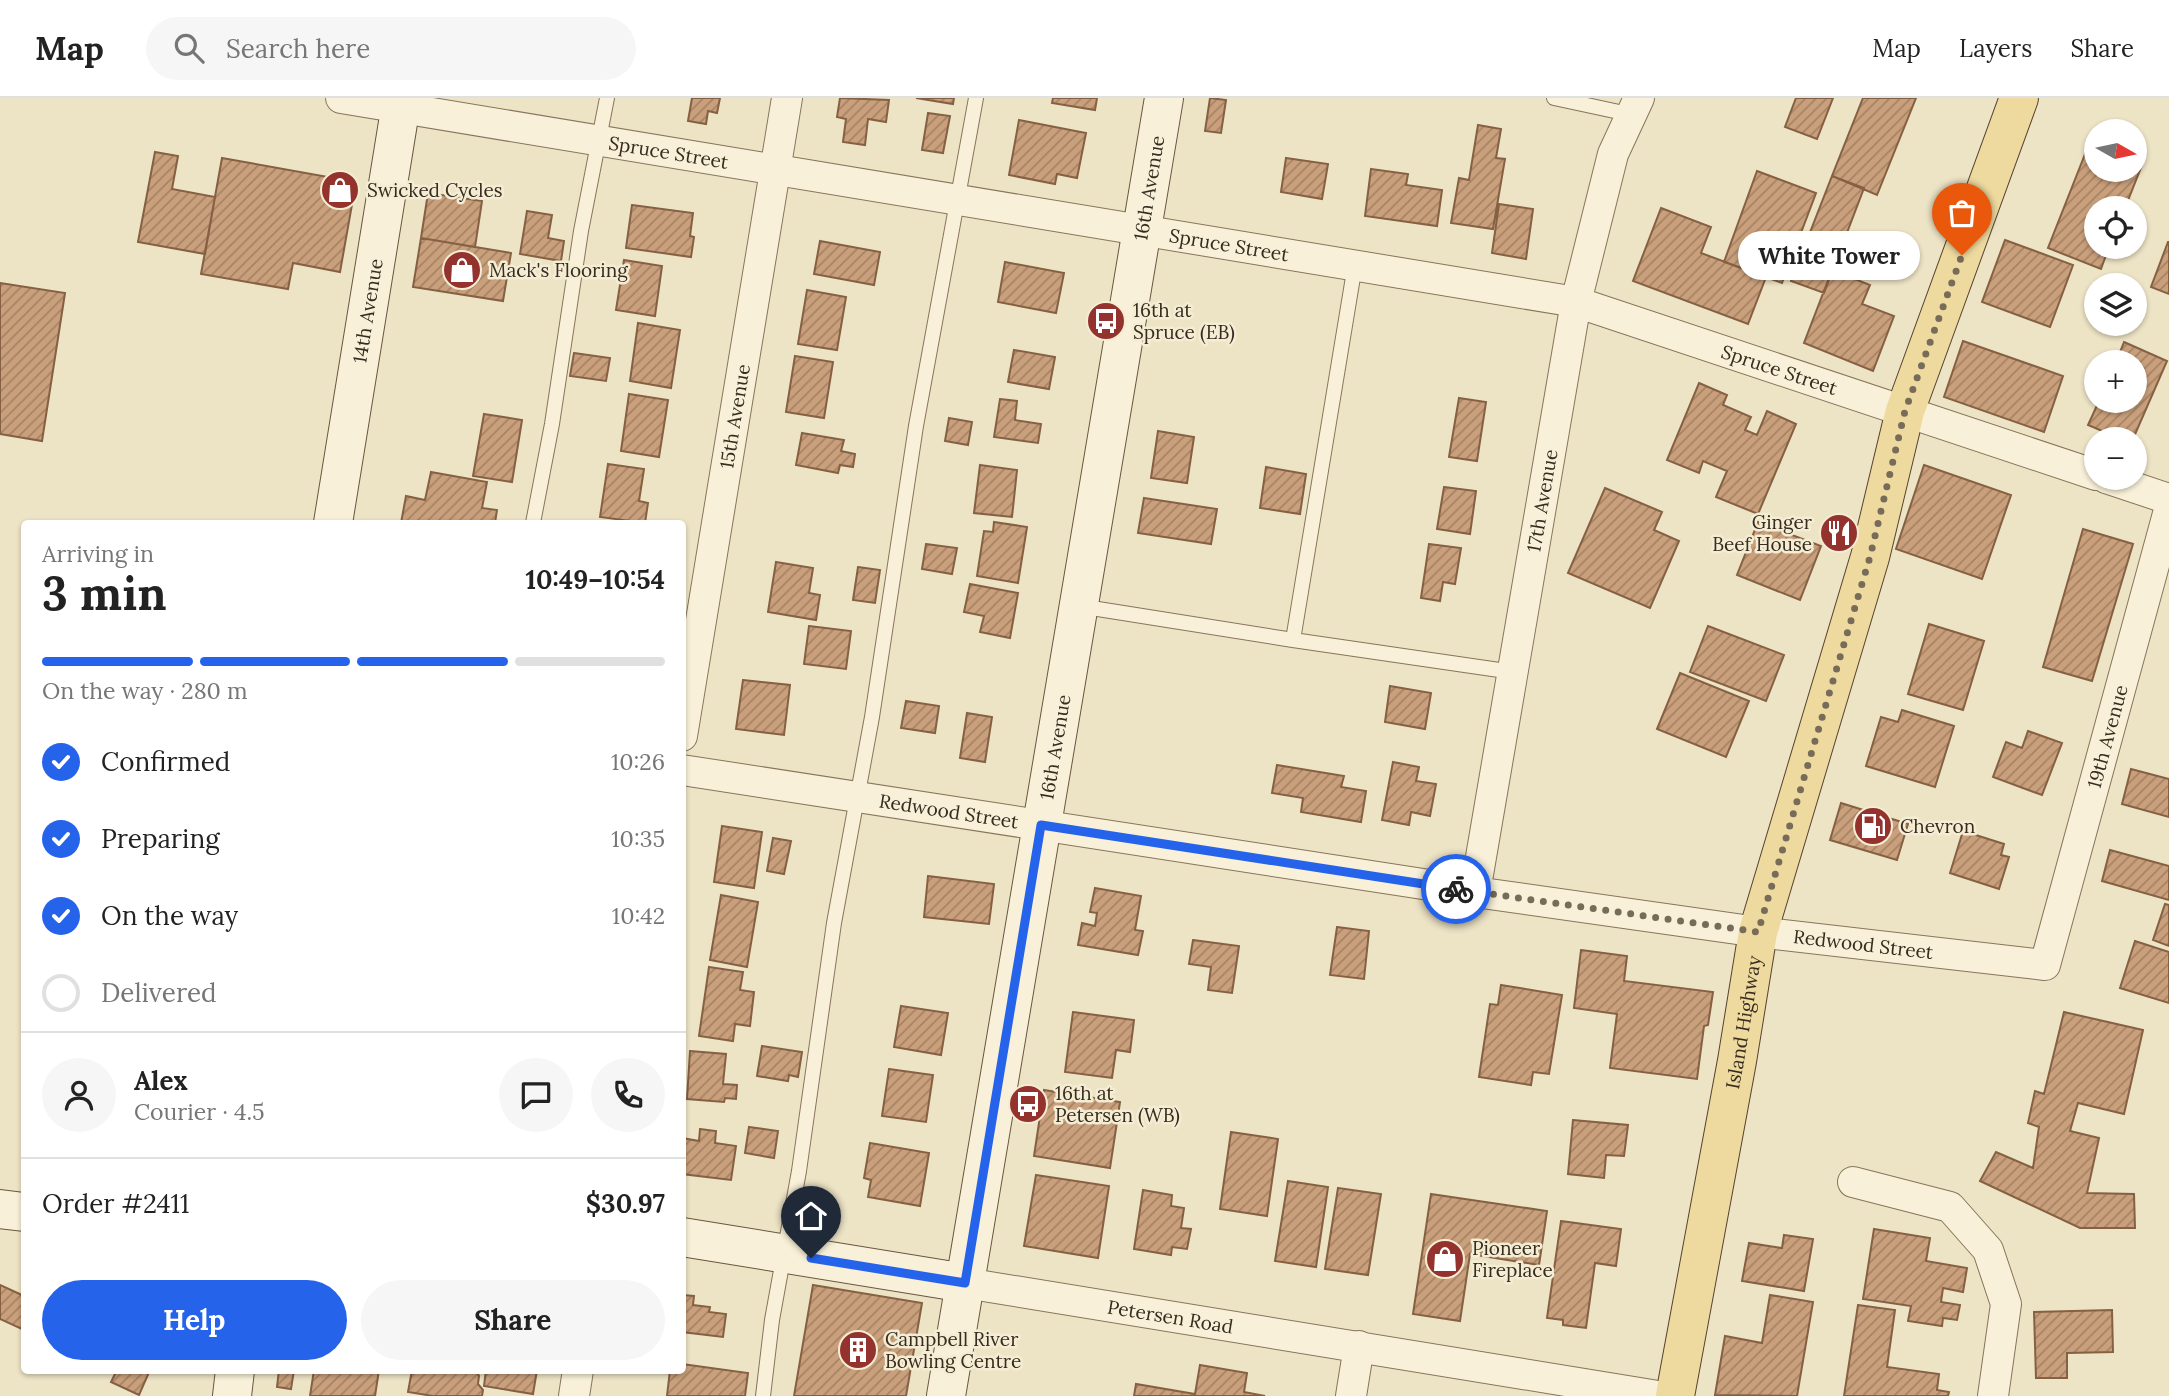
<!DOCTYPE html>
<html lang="en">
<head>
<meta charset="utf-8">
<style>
  :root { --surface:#fff; --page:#f6f6f6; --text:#222; --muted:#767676; --line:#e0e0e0; --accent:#2563eb }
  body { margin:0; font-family:Lora,serif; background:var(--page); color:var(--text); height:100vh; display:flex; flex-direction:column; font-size:26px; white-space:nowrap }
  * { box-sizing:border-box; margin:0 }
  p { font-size:23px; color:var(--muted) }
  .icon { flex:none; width:38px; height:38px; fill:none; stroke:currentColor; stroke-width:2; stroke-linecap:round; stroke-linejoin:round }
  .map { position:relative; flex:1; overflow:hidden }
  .panel { position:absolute; left:21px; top:422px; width:665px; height:854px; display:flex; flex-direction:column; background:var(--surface); border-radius:7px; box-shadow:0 2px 5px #0004 }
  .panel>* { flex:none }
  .needle { width:46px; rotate:99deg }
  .fabs { position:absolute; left:2084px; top:21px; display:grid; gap:14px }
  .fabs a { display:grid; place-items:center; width:63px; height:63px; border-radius:50%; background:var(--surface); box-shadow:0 2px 5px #0004; font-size:35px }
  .pin { position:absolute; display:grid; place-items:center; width:60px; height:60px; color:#fff; margin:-72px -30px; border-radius:50% 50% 50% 0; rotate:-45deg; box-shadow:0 0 7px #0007 }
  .pin .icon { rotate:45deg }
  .courier { position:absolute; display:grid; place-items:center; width:70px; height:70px; margin:-35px; border:5px solid #2563eb; border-radius:50%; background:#fff; color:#222; box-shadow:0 2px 9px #0007 }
  .bubble { position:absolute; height:49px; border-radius:24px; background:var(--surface); box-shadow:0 2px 5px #0004; font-size:23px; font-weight:700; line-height:49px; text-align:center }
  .head em { font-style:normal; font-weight:700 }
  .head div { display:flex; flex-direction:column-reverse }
  .head { display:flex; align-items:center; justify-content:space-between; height:119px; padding:0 21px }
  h1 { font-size:46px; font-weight:700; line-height:52px }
  .bar { display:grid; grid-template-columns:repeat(4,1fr); gap:10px 7px; align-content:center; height:84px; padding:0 21px }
  .bar i { height:9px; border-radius:5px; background:var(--line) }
  .bar .current { background:var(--accent) }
  .bar p { grid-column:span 4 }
  .line { display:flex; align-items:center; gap:18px; padding:0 21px; border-top:2px solid var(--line) }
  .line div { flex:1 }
  .round { display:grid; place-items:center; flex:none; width:74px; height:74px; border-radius:37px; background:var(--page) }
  ol { padding:0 21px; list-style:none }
  li { display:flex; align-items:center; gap:21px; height:77px }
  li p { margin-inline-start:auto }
  li .icon { padding:7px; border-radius:50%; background:var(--accent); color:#fff; stroke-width:4 }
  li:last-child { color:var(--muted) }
  li i { width:38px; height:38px; border:4px solid var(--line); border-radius:50% }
  .cta { display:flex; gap:14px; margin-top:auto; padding:14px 21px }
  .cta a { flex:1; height:80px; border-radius:42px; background:var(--accent); color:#fff; font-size:28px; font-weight:700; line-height:80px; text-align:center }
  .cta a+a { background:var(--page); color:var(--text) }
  header { display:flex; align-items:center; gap:42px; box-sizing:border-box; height:98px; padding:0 35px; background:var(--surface); border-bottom:2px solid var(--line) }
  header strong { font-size:33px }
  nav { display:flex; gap:38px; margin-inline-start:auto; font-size:24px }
  .search { width:490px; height:63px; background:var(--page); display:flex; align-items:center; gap:18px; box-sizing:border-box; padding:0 24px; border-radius:38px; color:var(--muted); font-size:26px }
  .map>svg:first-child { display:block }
  .building { fill:url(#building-hatch); stroke:#856042; stroke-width:2 }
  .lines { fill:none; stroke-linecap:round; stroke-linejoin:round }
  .lane-casing { stroke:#87755b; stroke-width:16 }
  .street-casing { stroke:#87755b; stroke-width:32 }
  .secondary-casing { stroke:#69563f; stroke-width:40 }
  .primary-casing { stroke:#55432f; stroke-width:40 }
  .lane { stroke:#f8f0d8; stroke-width:14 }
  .street { stroke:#f8f0d8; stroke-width:30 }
  .secondary { stroke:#f8f0d8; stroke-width:38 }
  .primary { stroke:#eed99e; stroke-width:38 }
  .done { stroke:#776c59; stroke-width:7; stroke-dasharray:0 12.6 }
  .route { stroke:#2563eb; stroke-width:9 }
  .labels { text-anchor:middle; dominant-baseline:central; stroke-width:5; stroke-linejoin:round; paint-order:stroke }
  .street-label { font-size:19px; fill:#372c1f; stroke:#f4edd4 }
  .poi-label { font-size:19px; fill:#372c1f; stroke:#f4edd4; text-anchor:start }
</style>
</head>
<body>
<header>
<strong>Map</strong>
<div class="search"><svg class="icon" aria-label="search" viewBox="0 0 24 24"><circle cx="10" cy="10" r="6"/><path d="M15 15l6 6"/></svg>Search here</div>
<nav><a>Map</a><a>Layers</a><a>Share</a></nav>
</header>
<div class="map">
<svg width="2169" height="1298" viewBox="0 0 2169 1298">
  <defs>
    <pattern id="building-hatch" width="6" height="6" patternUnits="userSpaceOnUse" patternTransform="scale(1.75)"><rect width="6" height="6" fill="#caa07c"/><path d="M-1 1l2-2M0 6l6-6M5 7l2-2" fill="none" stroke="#a58365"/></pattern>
  </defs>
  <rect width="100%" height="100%" fill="#ede3c5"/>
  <path class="building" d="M692,0H720L717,15L708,13L706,26L688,23Z
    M840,0L889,2L886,24L868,21L865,47L843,44L846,21L837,19Z
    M916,0H954L953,6Z
    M1053,0H1097L1095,12L1052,5Z
    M1210,0L1226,2L1221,35L1205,33Z
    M1796,0H1833L1817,41L1785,29Z
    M1863,0H1916L1877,97L1832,78Z
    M928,15L950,18L943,55L922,52Z
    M1019,22L1086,35L1077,80L1057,76L1055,86L1009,77Z
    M1478,27L1501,31L1496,60L1505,61L1493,131L1451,125L1459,80L1469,82Z
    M2089,46L2096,49V72H2135V64L2142,67L2125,110H2096V149H2109L2101,171L2048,150Z
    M155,54L178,58L172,91L215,99L205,156L138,144Z
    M222,60L356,84L340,174L293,165L288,191L201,176Z
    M1286,60L1328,66L1322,101L1281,94Z
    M1371,71L1408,76L1406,87L1442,92L1437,128L1365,118Z
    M1757,73L1816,95L1782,185L1724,164Z
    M1832,78L1864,90L1824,195L1791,183Z
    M428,95L482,103L475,149L421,140Z
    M1499,106L1533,111L1526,161L1492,155Z
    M632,107L693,115L690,138L694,139L691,159L626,150Z
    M1661,110L1711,129L1701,155L1766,179L1748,226L1633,183Z
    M527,113L552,117L548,140L564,143L561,163L520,156Z
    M421,140L511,155L503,203L413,189Z
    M2005,142L2073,167L2050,229L1982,204Z
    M820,143L880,154L874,187L814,176Z
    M2168,144H2169V196L2151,189Z
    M624,162L662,168L655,218L616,212Z
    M1005,164L1064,175L1056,215L998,204Z
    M1832,172L1870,187L1862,206L1894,218L1873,273L1804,245Z
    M0,185L65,195L42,343L0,336Z
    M807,192L846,199L837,252L798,246Z
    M638,225L680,232L671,290L630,283Z
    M1963,243L2063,278L2044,334L1944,299Z
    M2124,244L2167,263L2133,341H2121L2088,327L2099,303H2135V264H2116Z
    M1014,252L1055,259L1049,291L1008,284Z
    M574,255L610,260L606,283L570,278Z
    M795,258L833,264L824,320L786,314Z
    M1699,285L1727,297L1723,307L1751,319L1745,332L1757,337L1767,313L1796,326L1758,416L1716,399L1727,373L1703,363L1699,375L1667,362Z
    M629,296L668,302L659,359L621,353Z
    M1459,300L1486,304L1477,363L1449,359Z
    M1000,301L1017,303L1015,322L1041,326L1038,345L994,339Z
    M484,316L522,322L512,384L473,378Z
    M949,320L972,324L968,347L945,343Z
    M1158,333L1194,339L1187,385L1151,380Z
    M802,335L844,342L841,353L855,356L853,369L840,367L838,375L796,367Z
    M608,366L644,371L639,403L648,405L645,425L600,419Z
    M980,367L1017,372L1012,419L974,415Z
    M1924,367L2011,397L1982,481L1896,451Z
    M1266,369L1306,376L1300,416L1260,410Z
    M431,374L487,384L482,410L497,412L495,425H401L406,398L425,402Z
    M1444,389L1476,393L1470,436L1437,431Z
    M1605,390L1662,414L1654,432L1679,443L1650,510L1568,475Z
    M1144,400L1217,411L1211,446L1138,435Z
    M994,424L1027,429L1018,485L977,478L984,433L993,434Z
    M1758,424L1821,448L1800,502L1737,477Z
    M2083,431L2133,446L2092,583L2043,569Z
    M926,446L957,450L952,476L922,471Z
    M1429,446L1461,450L1455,486L1443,484L1440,503L1421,500Z
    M776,464L813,470L809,495L820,497L816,522L768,514Z
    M858,469L880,472L875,505L853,502Z
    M970,486L1018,495L1010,540L980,534L984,518L964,514Z
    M1929,526L1984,543L1963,612L1908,596Z
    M809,528L851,533L846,571L804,566Z
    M1708,528L1784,557L1766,603L1690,574Z
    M1680,575L1749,603L1726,659L1657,631Z
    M743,582L790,587L784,637L736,631Z
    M1390,588L1431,595L1425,631L1385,624Z
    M906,603L939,608L935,635L901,630Z
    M1902,612L1954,628L1935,689L1866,668L1881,619L1898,624Z
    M967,615L992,619L985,664L960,660Z
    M2028,633L2062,645L2042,697L1993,679L2006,644L2022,650Z
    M1393,664L1419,669L1416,683L1436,686L1430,718L1411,714L1409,727L1382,722Z
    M1277,667L1344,678L1341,689L1366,693L1361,724L1301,714L1303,700L1272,695Z
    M2131,671L2169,681V719L2122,706Z
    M1841,705L1908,726L1897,762L1830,742Z
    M722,728L762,734L754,790L714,784Z
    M1963,733L2004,746L2001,757L2009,759L1999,791L1950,775Z
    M773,740L791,743L784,776L767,773Z
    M2110,752L2169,768V802L2102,783Z
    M928,778L994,786L989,826L924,819Z
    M1095,790L1141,798L1135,832L1143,833L1138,857L1078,847L1082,825L1095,828L1097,815L1090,814Z
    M721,797L758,804L747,869L710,862Z
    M2165,806L2169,807V848L2153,842Z
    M1337,829L1369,833L1364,881L1330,877Z
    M1193,842L1239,848L1232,895L1208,892L1211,869L1189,866Z
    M2135,843L2169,854V905L2120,890Z
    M1581,852L1627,858L1624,883L1713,894L1708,927L1704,928L1697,981L1610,970L1617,916L1574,910Z
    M709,869L743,874L740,892L754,894L750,928L735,926L733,943L699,938Z
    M1501,887L1562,897L1549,976L1533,974L1531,987L1479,979L1490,906L1498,907Z
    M901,908L948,915L941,957L894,949Z
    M1073,914L1134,922L1130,954L1116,952L1112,980L1065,974Z
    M2064,914L2143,932L2124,1016L2078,1005L2070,1033L2099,1040L2087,1095L2134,1096L2135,1130H2080L1980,1083L1996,1054L2033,1070L2039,1029L2028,1025L2035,993L2044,996Z
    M762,948L802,954L798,979L789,977L788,983L757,978Z
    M690,953L726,956L723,986L737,987L736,1001L725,1000L724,1004L687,1001Z
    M889,971L933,977L926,1024L882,1018Z
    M1044,992L1120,1004L1110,1070L1034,1058Z
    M1573,1022L1628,1027L1624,1058L1606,1057L1604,1080L1568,1076Z
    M749,1029L778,1033L774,1060L745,1055Z
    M700,1031L716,1033L715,1045L736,1048L731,1082L682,1076V1040L699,1043Z
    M1231,1034L1278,1041L1267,1118L1220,1111Z
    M870,1045L929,1055L920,1108L868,1099L871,1082L864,1080Z
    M1036,1077L1109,1088L1098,1160L1024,1148Z
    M1288,1083L1328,1089L1316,1169L1275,1163Z
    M1338,1090L1381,1096L1368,1177L1325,1171Z
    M1143,1092L1172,1097L1171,1108L1184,1110L1181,1130L1191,1131L1187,1151L1172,1149L1171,1157L1134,1151Z
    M1431,1096L1547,1113L1539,1167L1470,1156L1460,1223L1413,1216Z
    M1561,1123L1621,1131L1616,1168L1595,1165L1586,1230L1563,1227V1222L1547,1220Z
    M1874,1131L1930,1140L1926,1163L1967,1170L1963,1194L1943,1190L1941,1204L1960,1207L1957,1222L1943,1220L1942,1228L1908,1223L1911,1208L1863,1201Z
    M1784,1137L1813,1141L1804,1193L1742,1183L1749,1145L1782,1150Z
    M0,1187L24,1198V1232L0,1221Z
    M813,1187L922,1205L906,1298H794Z
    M682,1197L694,1198L693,1207L710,1209L709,1214L726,1216L723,1239L682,1234Z
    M1770,1197L1813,1204L1797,1298L1715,1297L1725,1238L1762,1245Z
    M1858,1207L1895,1212L1887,1269L1939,1276L1937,1292L1949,1294L1948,1298H1844Z
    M2112,1212L2113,1254L2067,1255V1280H2036L2034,1214Z
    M682,1266L748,1275L745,1298H667L670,1272H682Z
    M1200,1267L1247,1275L1244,1294L1265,1298H1134L1136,1286L1195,1296Z
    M113,1272H150L139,1297L111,1284L116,1274Z
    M279,1272H294L291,1291L277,1289Z
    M314,1272H379L375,1298H310Z
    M412,1272H476L479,1278L478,1286L483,1292L482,1298H433L408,1294Z
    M486,1272H537L533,1296L484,1288Z"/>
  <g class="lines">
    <defs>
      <path id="lane" d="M1554,0L1633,17
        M533,425L552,326L581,133L607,0
        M1079,508L1293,542L1513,574
        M1293,542L1355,167
        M763,1298L772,1222L799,1073L834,825L872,619L916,328L976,0"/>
      <g id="street">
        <path id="s1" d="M341,0L1576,204L2096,377"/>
        <path d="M2106,380L2169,401"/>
        <path id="s2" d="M682,638L787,0"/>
        <path id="s3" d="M682,672L1475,794L1758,834L2045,867L2169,412"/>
        <path id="s4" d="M1475,794L1576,204L1613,56L1639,0"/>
        <path d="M1853,1084L1950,1109L1988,1152L2006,1206L1993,1298"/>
        <path id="s5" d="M965,1185L1658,1298"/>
        <path d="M574,1298L578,1272"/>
        <path d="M1351,1298L1359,1248"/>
      </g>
      <g id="secondary">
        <path id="s6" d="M333,425L402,0"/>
        <path d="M0,1111L24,1114"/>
        <path d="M682,1139L965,1185"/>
        <path d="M232,1298L235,1272"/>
        <path id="s7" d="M946,1298L1164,0"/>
      </g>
      <g id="primary">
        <path id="s8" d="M1675,1298L1737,963L1758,834L1870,459L1905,313L2019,0"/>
      </g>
    </defs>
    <use href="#lane" class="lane-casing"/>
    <use href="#street" class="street-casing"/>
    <use href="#secondary" class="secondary-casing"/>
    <use href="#primary" class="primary-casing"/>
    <use href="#lane" class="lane"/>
    <use href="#street" class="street"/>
    <use href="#secondary" class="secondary"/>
    <use href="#primary" class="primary"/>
  </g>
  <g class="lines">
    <path class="done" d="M1456,791L1758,834L1870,459L1905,313L1962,157"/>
    <path class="route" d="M811,1160L965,1185L1041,727L1456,791"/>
  </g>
  <defs>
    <symbol id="shop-disc" viewBox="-11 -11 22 22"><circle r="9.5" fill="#94322d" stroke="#f4edd4"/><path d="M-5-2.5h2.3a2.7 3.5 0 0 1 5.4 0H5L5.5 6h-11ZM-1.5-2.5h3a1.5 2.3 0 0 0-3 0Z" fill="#fff"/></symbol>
    <symbol id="bus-disc" viewBox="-11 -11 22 22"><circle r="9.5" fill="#94322d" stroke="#f4edd4"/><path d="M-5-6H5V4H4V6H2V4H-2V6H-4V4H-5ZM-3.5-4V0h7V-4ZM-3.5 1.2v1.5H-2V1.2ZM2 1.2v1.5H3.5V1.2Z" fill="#fff"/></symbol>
    <symbol id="restaurant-disc" viewBox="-11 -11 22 22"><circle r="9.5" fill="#94322d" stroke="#f4edd4"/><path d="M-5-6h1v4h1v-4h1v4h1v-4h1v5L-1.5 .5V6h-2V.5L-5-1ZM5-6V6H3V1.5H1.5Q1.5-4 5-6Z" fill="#fff"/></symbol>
    <symbol id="fuel-disc" viewBox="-11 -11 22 22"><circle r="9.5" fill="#94322d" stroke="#f4edd4"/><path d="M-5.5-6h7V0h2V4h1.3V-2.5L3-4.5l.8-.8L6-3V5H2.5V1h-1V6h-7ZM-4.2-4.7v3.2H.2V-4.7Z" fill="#fff"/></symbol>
    <symbol id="building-disc" viewBox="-11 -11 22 22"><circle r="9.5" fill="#94322d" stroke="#f4edd4"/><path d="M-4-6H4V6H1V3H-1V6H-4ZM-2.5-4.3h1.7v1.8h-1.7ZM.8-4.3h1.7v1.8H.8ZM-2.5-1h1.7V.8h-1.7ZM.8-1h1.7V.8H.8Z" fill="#fff"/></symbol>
  </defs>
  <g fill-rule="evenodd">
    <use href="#shop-disc" x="318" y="70" width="44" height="44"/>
    <use href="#shop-disc" x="440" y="150" width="44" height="44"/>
    <use href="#bus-disc" x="1084" y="201" width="44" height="44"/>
    <use href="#restaurant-disc" x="1817" y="413" width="44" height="44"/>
    <use href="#fuel-disc" x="1851" y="706" width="44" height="44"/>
    <use href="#bus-disc" x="1006" y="984" width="44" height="44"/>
    <use href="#shop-disc" x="1423" y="1139" width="44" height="44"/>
    <use href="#building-disc" x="836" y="1230" width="44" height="44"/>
  </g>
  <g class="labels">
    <g class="street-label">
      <text stroke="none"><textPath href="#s1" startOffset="332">Spruce Street</textPath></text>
      <text stroke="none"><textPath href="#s7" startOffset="1225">16th Avenue</textPath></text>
      <text stroke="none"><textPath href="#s1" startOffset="900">Spruce Street</textPath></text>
      <text stroke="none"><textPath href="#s6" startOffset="215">14th Avenue</textPath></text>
      <text stroke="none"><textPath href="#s1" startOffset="1466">Spruce Street</textPath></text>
      <text stroke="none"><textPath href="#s2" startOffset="324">15th Avenue</textPath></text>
      <text stroke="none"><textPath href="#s4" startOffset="397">17th Avenue</textPath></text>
      <text stroke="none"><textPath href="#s3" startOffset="1614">19th Avenue</textPath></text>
      <text stroke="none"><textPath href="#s7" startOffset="658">16th Avenue</textPath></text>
      <text stroke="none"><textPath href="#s3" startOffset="270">Redwood Street</textPath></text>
      <text stroke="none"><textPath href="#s3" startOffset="1194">Redwood Street</textPath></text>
      <text stroke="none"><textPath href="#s8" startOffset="380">Island Highway</textPath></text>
      <text stroke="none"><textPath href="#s5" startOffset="208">Petersen Road</textPath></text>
    </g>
    <g class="poi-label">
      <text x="367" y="92">Swicked Cycles</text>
      <text x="489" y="172">Mack's Flooring</text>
      <text x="1133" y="212">16th at<tspan x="1133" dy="22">Spruce (EB)</tspan></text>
      <text x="1812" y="424" text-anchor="end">Ginger<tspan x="1812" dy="22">Beef House</tspan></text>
      <text x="1900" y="728">Chevron</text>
      <text x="1055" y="995">16th at<tspan x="1055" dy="22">Petersen (WB)</tspan></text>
      <text x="1472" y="1150">Pioneer<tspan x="1472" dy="22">Fireplace</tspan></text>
      <text x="885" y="1241">Campbell River<tspan x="885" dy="22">Bowling Centre</tspan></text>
    </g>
  </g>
</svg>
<div class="fabs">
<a><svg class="needle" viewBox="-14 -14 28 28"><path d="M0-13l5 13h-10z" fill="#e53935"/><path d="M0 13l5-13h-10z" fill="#767676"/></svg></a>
<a><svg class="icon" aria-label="locate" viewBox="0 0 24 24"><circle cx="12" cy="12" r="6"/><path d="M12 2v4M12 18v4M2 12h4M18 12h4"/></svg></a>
<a><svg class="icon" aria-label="layers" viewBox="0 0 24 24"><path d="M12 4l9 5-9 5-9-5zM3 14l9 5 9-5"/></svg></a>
<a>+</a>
<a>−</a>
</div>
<div class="pin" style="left:1962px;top:157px;background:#ea580c"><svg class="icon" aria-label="bag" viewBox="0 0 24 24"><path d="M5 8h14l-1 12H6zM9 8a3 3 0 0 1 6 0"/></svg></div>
<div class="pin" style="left:811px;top:1160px;background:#1f2937"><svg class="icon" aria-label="home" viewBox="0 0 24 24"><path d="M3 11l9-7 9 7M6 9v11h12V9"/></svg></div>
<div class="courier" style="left:1456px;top:791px"><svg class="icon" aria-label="bike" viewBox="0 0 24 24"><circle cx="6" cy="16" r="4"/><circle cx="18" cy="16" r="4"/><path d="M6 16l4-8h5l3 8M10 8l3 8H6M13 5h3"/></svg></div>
<div class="bubble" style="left:1738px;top:133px;width:182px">White Tower</div>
<section class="panel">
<div class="head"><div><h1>3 min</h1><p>Arriving in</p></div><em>10:49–10:54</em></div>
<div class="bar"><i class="current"></i><i class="current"></i><i class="current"></i><i></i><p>On the way · 280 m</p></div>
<ol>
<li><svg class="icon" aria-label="check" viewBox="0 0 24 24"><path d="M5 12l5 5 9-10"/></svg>Confirmed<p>10:26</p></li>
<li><svg class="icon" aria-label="check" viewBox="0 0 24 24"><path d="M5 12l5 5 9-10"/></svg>Preparing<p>10:35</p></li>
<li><svg class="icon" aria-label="check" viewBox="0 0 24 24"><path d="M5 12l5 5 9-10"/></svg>On the way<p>10:42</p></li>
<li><i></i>Delivered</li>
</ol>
<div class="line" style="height:126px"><a class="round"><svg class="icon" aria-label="person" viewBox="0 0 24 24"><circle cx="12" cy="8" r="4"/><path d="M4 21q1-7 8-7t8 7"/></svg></a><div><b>Alex</b><p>Courier · 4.5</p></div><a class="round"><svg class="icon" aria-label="chat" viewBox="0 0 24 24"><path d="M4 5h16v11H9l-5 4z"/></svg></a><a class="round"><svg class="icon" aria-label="phone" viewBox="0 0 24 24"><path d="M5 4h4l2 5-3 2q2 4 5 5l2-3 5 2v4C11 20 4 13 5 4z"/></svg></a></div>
<div class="line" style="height:91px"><div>Order #2411</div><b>$30.97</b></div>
<div class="cta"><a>Help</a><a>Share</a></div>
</section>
</div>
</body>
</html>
